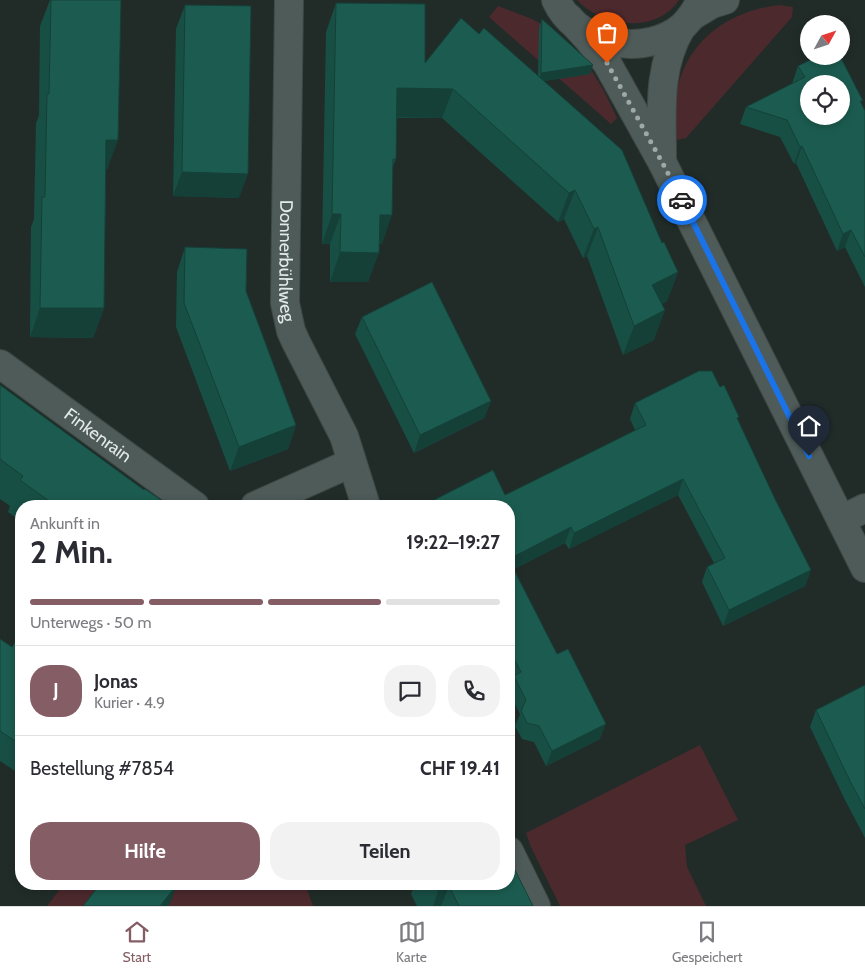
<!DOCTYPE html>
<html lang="de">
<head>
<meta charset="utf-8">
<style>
  :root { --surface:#fff; --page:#f2f2f3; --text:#2b2b33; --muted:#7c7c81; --line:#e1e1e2; --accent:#855d65 }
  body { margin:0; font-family:Cabin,sans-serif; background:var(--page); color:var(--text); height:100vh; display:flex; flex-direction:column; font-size:19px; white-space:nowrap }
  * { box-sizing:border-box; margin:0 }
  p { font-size:16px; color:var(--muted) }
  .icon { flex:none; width:28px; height:28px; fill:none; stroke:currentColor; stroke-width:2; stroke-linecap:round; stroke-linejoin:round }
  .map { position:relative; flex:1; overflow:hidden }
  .details { position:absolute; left:15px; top:500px; width:500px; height:390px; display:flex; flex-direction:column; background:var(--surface); border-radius:20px; box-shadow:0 2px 8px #0003 }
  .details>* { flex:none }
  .needle { width:32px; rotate:50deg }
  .tools { position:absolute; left:800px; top:15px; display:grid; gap:10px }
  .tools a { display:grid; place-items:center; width:50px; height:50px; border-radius:50%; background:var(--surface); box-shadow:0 2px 8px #0003; font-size:25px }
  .pin { position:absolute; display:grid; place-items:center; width:42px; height:42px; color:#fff; margin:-51px -21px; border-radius:50% 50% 50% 0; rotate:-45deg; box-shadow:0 0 5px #0007 }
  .pin .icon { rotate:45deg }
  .courier { position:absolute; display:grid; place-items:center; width:50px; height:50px; margin:-25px; border:4px solid #1a73e8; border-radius:50%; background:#fff; color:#222; box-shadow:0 1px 6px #0007 }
  .headline em { font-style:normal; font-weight:700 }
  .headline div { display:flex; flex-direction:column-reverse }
  .headline { display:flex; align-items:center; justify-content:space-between; height:85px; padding:0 15px }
  h1 { font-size:32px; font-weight:700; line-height:38px }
  .bar { display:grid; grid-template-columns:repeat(4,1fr); gap:8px 5px; align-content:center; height:60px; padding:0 15px }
  .bar i { height:6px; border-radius:4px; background:var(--line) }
  .bar .on { background:var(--accent) }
  .bar p { grid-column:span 4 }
  .line { display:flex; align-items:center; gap:12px; padding:0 15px; border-top:1px solid var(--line) }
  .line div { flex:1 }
  .round { display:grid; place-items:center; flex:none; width:52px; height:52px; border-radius:20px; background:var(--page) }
  .button { display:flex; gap:10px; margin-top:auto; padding:10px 15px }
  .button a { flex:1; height:58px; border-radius:20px; background:var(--accent); color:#fff; font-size:20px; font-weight:700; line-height:58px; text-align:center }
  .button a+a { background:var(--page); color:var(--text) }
  .dock { display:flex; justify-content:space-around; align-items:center; height:70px; border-top:1px solid var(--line); background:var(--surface); font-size:14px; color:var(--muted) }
  .dock a { display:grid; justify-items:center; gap:2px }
  .dock .on { color:var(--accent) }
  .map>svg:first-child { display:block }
  .green { fill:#4c292d }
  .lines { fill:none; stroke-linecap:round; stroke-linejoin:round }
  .minor-casing { stroke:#3e4845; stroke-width:30 }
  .minor { stroke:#4f5b58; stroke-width:28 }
  .wall { fill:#184f45 }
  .shaded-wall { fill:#144038 }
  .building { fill:#1c5c50; stroke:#144038; fill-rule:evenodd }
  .done { stroke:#9fa8a6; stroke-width:5; stroke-dasharray:0 9 }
  .route { stroke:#1a73e8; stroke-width:6 }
  .labels { text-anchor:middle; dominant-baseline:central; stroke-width:4; stroke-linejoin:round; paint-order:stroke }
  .street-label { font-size:18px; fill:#e3ebe9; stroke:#0e1312 }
</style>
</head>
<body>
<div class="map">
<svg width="865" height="906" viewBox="0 0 865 906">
  <rect width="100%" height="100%" fill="#212c29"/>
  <path class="green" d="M577,0H679C656,34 603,28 577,0Z
    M780,5L793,7L792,17L686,138L677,140C675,131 675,122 675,113C675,51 721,11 780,5Z
    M498,6L532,19L546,27L590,68L604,91L617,118L611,124L489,17Z
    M700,745L738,820L685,845L687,867L706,906H560L531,847L526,833Z
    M64,884H305L313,906H47Z"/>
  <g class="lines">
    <defs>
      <g id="minor">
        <path id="s1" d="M289,0L285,303L291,331L296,342L344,436L366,506"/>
        <path d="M556,0C575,43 637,56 675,32C687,25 695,12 701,0"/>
        <path d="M692,16L712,4L725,0"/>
        <path d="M569,18L589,40L607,63L662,162L865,568"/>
        <path d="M662,158C662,113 657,68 681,28"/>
        <path id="s2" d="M0,364L195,506"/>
        <path d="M255,506L351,463"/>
        <path d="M841,520L865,508"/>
        <path d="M509,851L536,906"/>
      </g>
    </defs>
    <use href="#minor" class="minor-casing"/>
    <use href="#minor" class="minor"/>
  </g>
  <path class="wall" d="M50,0H121L107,170H106L104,308L93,338L30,337L31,227L34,219L36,123L39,116L40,26Z
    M336,3L425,63L479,34L538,76L539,28L542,19L590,74L544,81L662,243L678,272L667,301L662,304L654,340L623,355L587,256L583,258L564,219L558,222L442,118H396V159L393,166L382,244H379L368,282H330V244H322L326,32Z
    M185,5L239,198L173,196L176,29Z
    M798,66L862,104L865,111V287L845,247L837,251L796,163L794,164L780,137L740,124L746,107L792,84Z
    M185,247L296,425L288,449L230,471L176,327L177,272Z
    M362,317L491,401L484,418L414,453L355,334Z
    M0,385L144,490L170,506H21V521L8,512L10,506L0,499Z
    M720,387L738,421L775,499L811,570L805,586L723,626L702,582L707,567L714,563L678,495L569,549L565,543L514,569L600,739L546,766L534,742L522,739L515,726L520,714L509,692L512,682L509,676V506L635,430L630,419L635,403Z
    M0,639L12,647L21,642V775L0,761Z
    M865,685V838L845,800L810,727L816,710Z
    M415,884H509L533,906H417L411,894Z"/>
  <path class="shaded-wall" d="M593,65L590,74L538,82L541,73Z
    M397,88L453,89L442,118L386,117Z
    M106,140H118L107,170L95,169Z
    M802,146L796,163L794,164L800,147Z
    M182,172L248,174L239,198L173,196Z
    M575,190L564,219L558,222L569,193Z
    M332,214H341L330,244H322Z
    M380,215H392L382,244H370Z
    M598,227L587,256L583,258L594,229Z
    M851,230L845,247L837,251L843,234Z
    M340,252L379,253L368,282H330Z
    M678,272L667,301L642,314L652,285Z
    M40,308H104L93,338L30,337Z
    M665,310L654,340L623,355L634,326Z
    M491,401L484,418L414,453L420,435Z
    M296,425L288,449L230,471L239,447Z
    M683,479L678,495L569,549L574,533Z
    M571,527L565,543L509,572V559Z
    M811,570L805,586L723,626L729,610Z
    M606,724L600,739L546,766L552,751Z
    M172,884H179L176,887L170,903L168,906H160Z
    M449,886L441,906H433L438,891Z"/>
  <path class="building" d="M51,0H121L118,140H106L104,308H40L42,197H45L47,94H49Z
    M336,3L425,4V63L461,18L479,34L484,28L622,150L662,243L664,242L678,272L652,285L665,310L634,326L598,227L594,229L575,190L569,193L453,89L397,88L396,159H393L392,215H380L379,253L340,252L341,214H332Z
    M185,5L251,6L248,174L182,172Z
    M542,19L593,65L541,73Z
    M818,56H840L863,101H860L865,111V257L851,230L843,234L802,146L800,147L787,120L746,107L805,77L798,66ZM809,84H841V116H809Z
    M185,247L247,249L246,291L296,425L239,447L184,303Z
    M432,282L491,401L420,435L362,317Z
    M699,371H712L720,387L724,385L739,417L737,418L775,499L811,570L729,610L707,567L725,558L683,479L574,533L571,527L509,559V506H432L434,500L493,470L505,495L646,425L635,403Z
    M0,385L144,490L145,489L170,506H56L20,480L23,476L0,459Z
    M509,560L557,654L568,649L606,724L552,751L539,726L527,723L521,711L526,700L514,676L521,672L509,649Z
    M0,639L12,647L17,639L21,642V745L0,731Z
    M865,685V809L851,783L816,710Z
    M509,858L533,906H459L449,886L438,891L435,884H509Z
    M100,884H174L176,886L160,906H83Z"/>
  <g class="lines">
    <path class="done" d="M607,63L662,162L682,200"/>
    <path class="route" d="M682,200L809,456"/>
  </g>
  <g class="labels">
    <g class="street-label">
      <text stroke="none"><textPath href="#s1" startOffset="261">Donnerbühlweg</textPath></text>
      <text stroke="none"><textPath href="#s2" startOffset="121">Finkenrain</textPath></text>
    </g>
  </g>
</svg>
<div class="tools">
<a><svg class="needle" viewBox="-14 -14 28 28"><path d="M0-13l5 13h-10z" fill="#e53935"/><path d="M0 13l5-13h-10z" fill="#7c7c81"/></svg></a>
<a><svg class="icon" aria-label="locate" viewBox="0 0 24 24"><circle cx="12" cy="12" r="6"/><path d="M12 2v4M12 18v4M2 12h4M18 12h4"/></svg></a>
</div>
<div class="pin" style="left:607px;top:63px;background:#ea580c"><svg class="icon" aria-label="bag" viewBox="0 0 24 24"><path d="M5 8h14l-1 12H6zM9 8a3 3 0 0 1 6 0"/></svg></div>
<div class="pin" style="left:809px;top:456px;background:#1f2937"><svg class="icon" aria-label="home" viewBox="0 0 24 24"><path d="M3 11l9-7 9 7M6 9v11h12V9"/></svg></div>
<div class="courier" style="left:682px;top:200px"><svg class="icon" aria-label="car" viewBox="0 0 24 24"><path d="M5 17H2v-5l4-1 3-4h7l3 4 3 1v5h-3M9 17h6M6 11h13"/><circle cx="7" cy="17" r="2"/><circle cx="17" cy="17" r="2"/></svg></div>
<section class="details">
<div class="headline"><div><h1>2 Min.</h1><p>Ankunft in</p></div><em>19:22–19:27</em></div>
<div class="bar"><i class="on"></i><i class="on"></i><i class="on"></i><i></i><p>Unterwegs · 50 m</p></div>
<div class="line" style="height:90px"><b class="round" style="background:var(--accent);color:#fff">J</b><div><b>Jonas</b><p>Kurier · 4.9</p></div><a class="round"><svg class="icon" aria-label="chat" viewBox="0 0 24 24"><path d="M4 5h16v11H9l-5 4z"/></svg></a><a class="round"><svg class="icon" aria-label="phone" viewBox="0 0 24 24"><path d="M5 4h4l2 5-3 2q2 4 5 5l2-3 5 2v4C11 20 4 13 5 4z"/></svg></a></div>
<div class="line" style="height:65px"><div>Bestellung #7854</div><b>CHF 19.41</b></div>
<div class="button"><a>Hilfe</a><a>Teilen</a></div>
</section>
</div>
<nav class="dock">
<a class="on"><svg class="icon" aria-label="home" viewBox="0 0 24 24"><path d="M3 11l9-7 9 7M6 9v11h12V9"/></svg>Start</a>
<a><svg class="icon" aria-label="map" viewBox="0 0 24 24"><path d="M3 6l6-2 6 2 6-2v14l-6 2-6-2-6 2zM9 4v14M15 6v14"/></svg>Karte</a>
<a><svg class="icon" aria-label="saved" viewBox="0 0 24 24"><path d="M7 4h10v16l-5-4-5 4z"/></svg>Gespeichert</a>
</nav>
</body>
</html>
